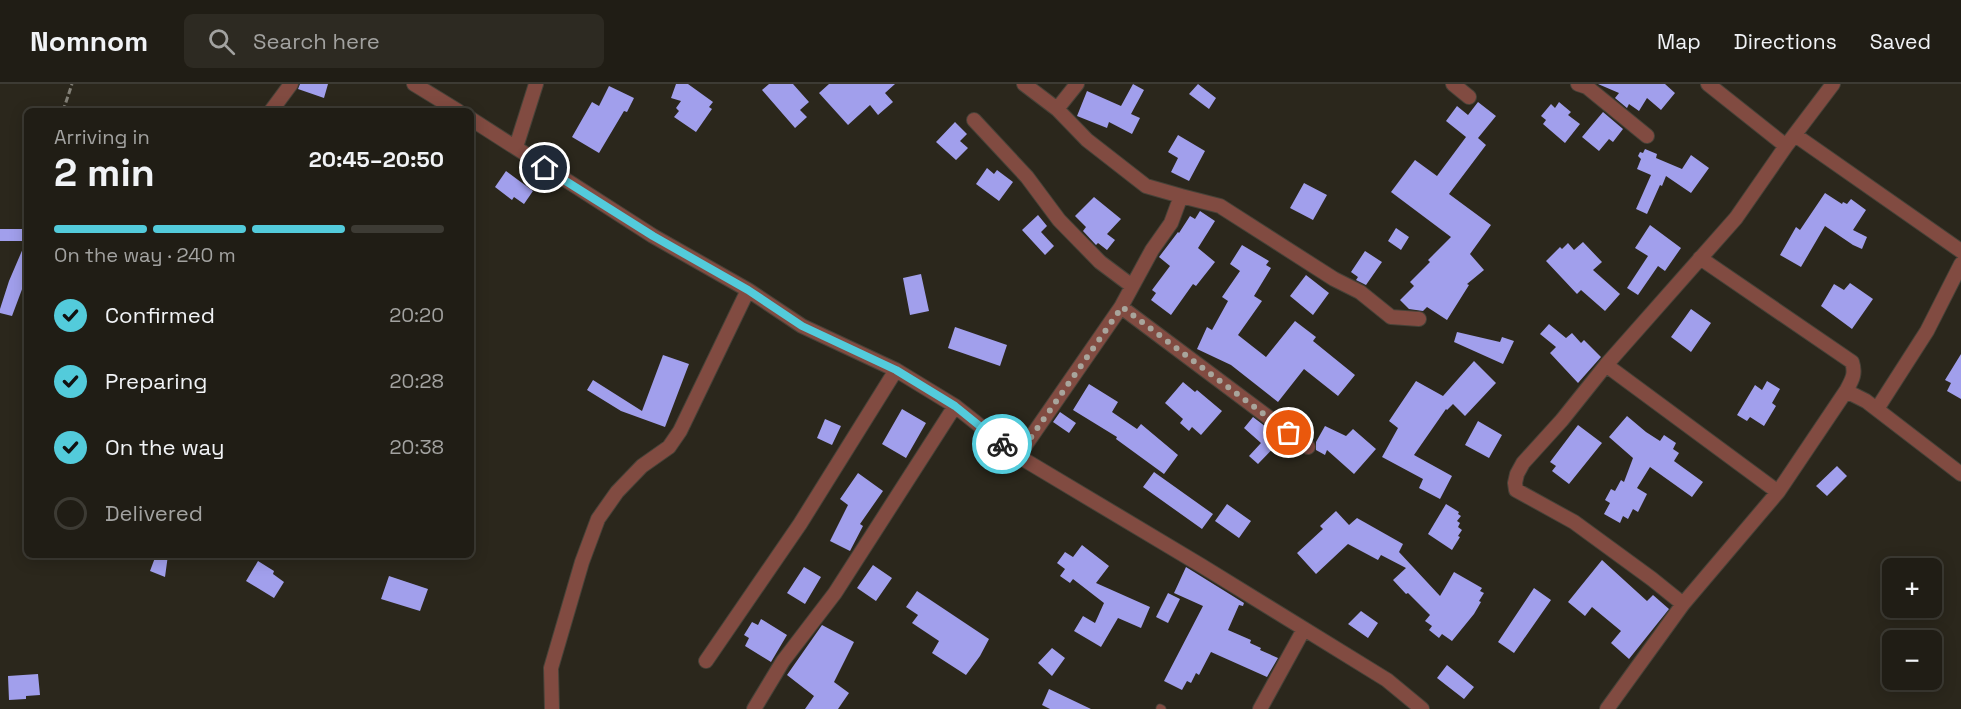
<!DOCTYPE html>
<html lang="en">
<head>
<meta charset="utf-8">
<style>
  :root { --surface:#201d15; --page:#2d2a22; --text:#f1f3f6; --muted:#a2a2a0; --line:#3d3b34; --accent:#53cbdb }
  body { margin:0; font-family:"Space Grotesk",sans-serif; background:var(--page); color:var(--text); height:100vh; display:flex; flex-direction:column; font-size:22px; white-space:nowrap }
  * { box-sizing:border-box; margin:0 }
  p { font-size:20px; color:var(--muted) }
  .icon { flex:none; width:33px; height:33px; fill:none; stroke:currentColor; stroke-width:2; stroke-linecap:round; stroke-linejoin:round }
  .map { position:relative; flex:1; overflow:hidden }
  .panel { position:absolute; left:24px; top:24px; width:450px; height:450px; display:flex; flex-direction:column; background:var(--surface); border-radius:9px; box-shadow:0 3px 15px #0003,0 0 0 2px var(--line) }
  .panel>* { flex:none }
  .tools { position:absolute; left:1882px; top:474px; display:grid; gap:12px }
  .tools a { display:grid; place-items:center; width:60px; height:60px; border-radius:9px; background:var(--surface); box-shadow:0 3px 15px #0003,0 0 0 2px var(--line); font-size:30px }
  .pin { position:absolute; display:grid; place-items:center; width:51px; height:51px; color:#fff; margin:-26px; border:3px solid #fff; border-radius:50%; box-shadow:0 2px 6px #0007 }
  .courier { position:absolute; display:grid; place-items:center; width:60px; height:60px; margin:-30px; border:4px solid #53cbdb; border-radius:50%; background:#fff; color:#222; box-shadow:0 2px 8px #0007 }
  .overview em { font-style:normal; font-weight:700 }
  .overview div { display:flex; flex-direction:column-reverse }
  .overview { display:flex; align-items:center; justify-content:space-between; height:102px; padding:0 30px }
  h1 { font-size:39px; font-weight:700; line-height:45px }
  .bar { display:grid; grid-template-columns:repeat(4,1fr); gap:9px 6px; align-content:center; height:72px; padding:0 30px }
  .bar i { height:8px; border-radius:4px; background:var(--line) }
  .bar .current { background:var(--accent) }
  .bar p { grid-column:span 4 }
  ol { padding:0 30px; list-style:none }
  li { display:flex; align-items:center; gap:18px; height:66px }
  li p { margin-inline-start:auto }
  li .icon { padding:6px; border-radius:50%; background:var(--accent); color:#111; stroke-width:4 }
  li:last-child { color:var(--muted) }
  li i { width:33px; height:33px; border:3px solid var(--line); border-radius:50% }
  header { display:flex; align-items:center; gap:36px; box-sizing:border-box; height:84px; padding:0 30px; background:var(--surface); border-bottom:2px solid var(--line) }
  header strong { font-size:28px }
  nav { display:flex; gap:33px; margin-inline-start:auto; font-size:21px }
  .search { width:420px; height:54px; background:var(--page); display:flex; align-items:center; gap:15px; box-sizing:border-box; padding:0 21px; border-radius:9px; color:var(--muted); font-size:22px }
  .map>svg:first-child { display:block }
  .building { fill:#a19fec }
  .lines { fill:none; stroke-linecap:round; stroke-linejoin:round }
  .service-casing { stroke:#464238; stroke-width:9 }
  .minor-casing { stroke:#464238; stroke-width:16 }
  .path { stroke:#838077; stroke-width:3; stroke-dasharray:6 3; stroke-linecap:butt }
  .service { stroke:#814b41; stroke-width:7 }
  .minor { stroke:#814b41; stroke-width:14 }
  .done { stroke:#a8a59c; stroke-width:6; stroke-dasharray:0 10.8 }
  .route { stroke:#53cbdb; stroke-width:8 }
</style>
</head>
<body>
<header>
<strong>Nomnom</strong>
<div class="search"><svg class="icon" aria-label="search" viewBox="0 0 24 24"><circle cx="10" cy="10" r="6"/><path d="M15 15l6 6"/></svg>Search here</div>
<nav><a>Map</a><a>Directions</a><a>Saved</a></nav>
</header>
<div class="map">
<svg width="1961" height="625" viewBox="0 0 1961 625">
  <rect width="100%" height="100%" fill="#2b271c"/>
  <path class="building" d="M300,0H328L324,14L298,5Z
    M676,0H688L713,18L709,23L712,25L696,48L674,33L679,27L676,24L681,17L671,14Z
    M769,0H793L809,18L800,26L807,33L795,44L762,6Z
    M829,0H895L885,9L893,18L878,31L870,21L848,41L819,9Z
    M1133,0L1144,6L1131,30L1140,34L1132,50L1109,38L1107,44L1077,32L1087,7L1121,22Z
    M1198,0L1216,14L1209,25L1189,10Z
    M1598,0H1665L1675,9L1661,26L1647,14L1639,27L1629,20L1627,24L1615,14L1619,9Z
    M609,2L634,14L627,28L624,27L599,69L572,53L592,18L599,22Z
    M1478,18L1496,32L1478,54L1486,61L1449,110L1491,141L1470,170L1484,186L1467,200L1469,201L1447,236L1427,223L1423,227L1409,225L1400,216L1414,202L1410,198L1430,178L1428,176L1451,153L1391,108L1415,76L1437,92L1466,53L1446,37L1457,22L1468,31Z
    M1559,18L1571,28L1568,31L1580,40L1565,59L1543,40L1546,36L1541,32L1551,20L1555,24Z
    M1603,28L1623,45L1613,58L1609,55L1599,67L1582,53Z
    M955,38L967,50L960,57L968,64L956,76L936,58Z
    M1178,51L1205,67L1189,97L1171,88L1178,74L1168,68Z
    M1645,65L1657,70L1656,74L1682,85L1691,71L1709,84L1691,109L1666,92L1662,102L1660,101L1647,130L1636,125L1651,91L1637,85L1641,75L1638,72L1640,68L1643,69Z
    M987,84L994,90L997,86L1013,98L999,117L976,100Z
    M506,87L533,107L524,120L514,113L512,116L495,103Z
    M1304,99L1327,111L1313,136L1290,124Z
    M1825,109L1842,120L1843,118L1847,120L1851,115L1866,126L1853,146L1867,153L1862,165L1853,161L1825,142L1801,183L1780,171L1796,143L1800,146Z
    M1094,113L1121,135L1107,150L1115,156L1107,166L1098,159L1096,161L1083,147L1086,143L1075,132Z
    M1200,127L1215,137L1198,164L1215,178L1196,202L1193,200L1171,231L1151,216L1156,209L1152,206L1170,182L1159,173L1178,148L1179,149L1190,132L1195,135Z
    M1038,131L1047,142L1041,148L1054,162L1045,171L1022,146Z
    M1650,141L1681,164L1665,187L1658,182L1638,211L1627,204L1648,172L1635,164Z
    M1396,144L1409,153L1401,166L1388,157Z
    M0,145H24V157H0Z
    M27,155V192L12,232L0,229V225L9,197Z
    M1583,158L1602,178L1593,186L1620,210L1605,227L1581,206L1577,210L1546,177L1560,163L1562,165L1568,159L1574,166Z
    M1242,161L1269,177L1266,181L1271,184L1254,212L1262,217L1238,251L1266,273L1295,237L1316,253L1313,257L1355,291L1338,312L1304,285L1278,318L1231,281L1197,265L1207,243L1212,246L1228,217L1222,213L1240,187L1230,180Z
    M1365,167L1382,178L1366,201L1356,196L1358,193L1351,188Z
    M921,190L929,227L910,231L903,194Z
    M1306,191L1329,209L1313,231L1290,212Z
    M1850,199L1873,215L1852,245L1821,222L1834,200L1844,206Z
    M1691,225L1711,239L1691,268L1671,253Z
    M1549,240L1566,254L1572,249L1581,259L1584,256L1601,273L1578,299L1550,269L1556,263L1540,250Z
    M955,243L1007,261L1000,282L948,264Z
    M1457,248L1500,258L1502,253L1514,257L1503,280L1454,258Z
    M1961,270V315L1947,307L1951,299L1945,296Z
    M663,271L689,280L665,343L621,327L587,306L593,296L642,327Z
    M1474,277L1496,299L1465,332L1453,320L1447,326L1446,325L1414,371L1452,392L1440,415L1419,404L1423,395L1382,373L1398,344L1389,337L1416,297L1443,312Z
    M1767,297L1780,305L1772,319L1776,322L1764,342L1750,333L1747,337L1737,331L1755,301L1762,306Z
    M1183,298L1195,308L1197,306L1222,327L1201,351L1192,343L1189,347L1180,339L1183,335L1165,319Z
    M1089,300L1118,318L1112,328L1137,345L1141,340L1178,371L1164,390L1116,355L1117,353L1073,326Z
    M902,325L926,339L906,374L882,360Z
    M1060,328L1076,339L1069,349L1053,338Z
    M1627,332L1646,348L1660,357L1664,351L1676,359L1673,365L1679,369L1674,377L1703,398L1692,413L1650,383L1637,404L1647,410L1638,428L1633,425L1628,435L1623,432L1620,439L1604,430L1610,419L1605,416L1611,405L1615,407L1621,396L1624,398L1633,374L1609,353Z
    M1253,333L1282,355L1258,380L1249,372L1261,359L1244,344Z
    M825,335L841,342L832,361L817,354Z
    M1478,337L1502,351L1489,374L1465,361Z
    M1578,341L1602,359L1569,400L1552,387L1556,382L1550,378Z
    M1325,342L1346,352L1353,345L1376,365L1354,390L1327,366L1325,371L1316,366V358Z
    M1837,382L1847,392L1827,412L1816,402Z
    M1154,388L1213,430L1202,445L1143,403Z
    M858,389L883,407L860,440L863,442L850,467L830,457L848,421L840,415Z
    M1227,420L1251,437L1239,454L1215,437Z
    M1446,420L1459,428L1458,430L1461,432L1457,437L1460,439L1458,443L1462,446L1458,452L1460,453L1452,466L1428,450Z
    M1336,427L1349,441L1357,434L1403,460L1399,468L1440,512L1454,488L1482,504L1480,507L1484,509L1479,517L1481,518L1474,530L1452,557L1442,550L1439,554L1429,546L1432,542L1425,537L1430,531L1408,509L1406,510L1393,496L1406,484L1381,471L1378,476L1348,460L1316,490L1297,469L1323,445L1320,442Z
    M1082,461L1109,482L1096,499L1150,523L1141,544L1118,534L1101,563L1074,547L1083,532L1095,539L1104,519L1073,495L1070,499L1060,492L1065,485L1057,479L1065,468L1073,473Z
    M156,471H168L165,493L150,487Z
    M1602,476L1647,517L1653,511L1669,525L1629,575L1611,559L1621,547L1592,523L1585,532L1568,518Z
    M258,477L274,487L273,490L284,498L274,514L246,497Z
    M873,481L892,494L876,517L857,504Z
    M804,483L821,493L805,520L787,509Z
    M1186,483L1244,519L1243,522L1239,521L1228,546L1251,556L1250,559L1261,564L1260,566L1278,574L1267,593L1211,568L1199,591L1196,589L1191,599L1187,597L1182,606L1164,597L1203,522L1174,509Z
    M389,492L428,505L420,527L381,515Z
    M1534,504L1551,516L1514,569L1498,558Z
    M917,507L989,555L980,572L966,591L932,569L939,557L912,539L918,531L906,523Z
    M1168,509L1180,515L1168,539L1156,533Z
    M1361,527L1378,539L1368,554L1348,540Z
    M761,535L787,551L771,578L745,562L749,554L744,551L752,538L758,541Z
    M822,541L854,558L834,598L849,609L838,625H805L814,612L787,591Z
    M1052,564L1065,574L1052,592L1038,579Z
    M1447,581L1474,603L1464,615L1437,594Z
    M38,590L40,611L26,612V615L9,616L8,592Z
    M1049,605L1091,625H1050L1042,621Z"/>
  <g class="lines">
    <defs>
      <path id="service" d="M1160,624L1162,625"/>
      <path id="minor" d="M414,0L458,27
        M1453,0L1469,13
        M1578,0L1587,3L1647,52
        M1708,0L1786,62
        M1057,25L1077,0
        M271,27L291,0
        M471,35L653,152L748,206L802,242L896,286L955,322L1018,372L1202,482L1387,596L1422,625
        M974,36L1027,93L1059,136L1100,178L1132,202
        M1795,51L1961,167
        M516,63L536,0
        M1181,112L1220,122L1334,195L1360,208L1391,233L1419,235
        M1700,174L1852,278C1856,290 1852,296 1846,307L1866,317L1961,390
        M1121,223L1308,363
        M1606,281L1778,408
        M1877,325L1927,247L1961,180
        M1018,372L1121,223L1152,166L1171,139L1181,112L1146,102L1087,56L1057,25L1024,0
        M1683,520L1652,495L1574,438L1516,406L1515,399L1517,390L1523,379L1562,336L1606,281L1736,134L1786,62L1833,0
        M706,577L800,440L896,286
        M552,625L551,584L582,478L598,435L617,408L642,382L669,363L680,347L748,206
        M754,625L783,577L835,509L955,322
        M1260,625L1304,545
        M1607,625L1683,520L1778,408L1846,307"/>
    </defs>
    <use href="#service" class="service-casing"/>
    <use href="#minor" class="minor-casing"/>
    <path class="path" d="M63,27L72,0"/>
    <use href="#service" class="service"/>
    <use href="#minor" class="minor"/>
  </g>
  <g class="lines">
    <path class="done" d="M1002,360L1018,372L1122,223L1289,349"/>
    <path class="route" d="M545,84L653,152L748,206L802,242L896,286L955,322L1002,360"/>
  </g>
</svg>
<div class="tools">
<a>+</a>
<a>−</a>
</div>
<div class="pin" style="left:1289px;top:349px;background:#ea580c"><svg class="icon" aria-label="bag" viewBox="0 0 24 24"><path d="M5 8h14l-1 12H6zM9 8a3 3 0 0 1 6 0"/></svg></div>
<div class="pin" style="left:545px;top:84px;background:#1f2937"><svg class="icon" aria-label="home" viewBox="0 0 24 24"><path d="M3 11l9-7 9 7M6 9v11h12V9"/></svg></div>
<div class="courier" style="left:1002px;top:360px"><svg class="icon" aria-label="bike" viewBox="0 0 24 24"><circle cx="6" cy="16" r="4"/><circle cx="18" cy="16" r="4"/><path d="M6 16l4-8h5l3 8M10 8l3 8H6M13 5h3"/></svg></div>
<section class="panel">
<div class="overview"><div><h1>2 min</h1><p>Arriving in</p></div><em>20:45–20:50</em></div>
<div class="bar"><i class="current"></i><i class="current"></i><i class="current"></i><i></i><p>On the way · 240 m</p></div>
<ol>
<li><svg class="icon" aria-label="check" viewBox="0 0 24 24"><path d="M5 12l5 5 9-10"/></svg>Confirmed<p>20:20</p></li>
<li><svg class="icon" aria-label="check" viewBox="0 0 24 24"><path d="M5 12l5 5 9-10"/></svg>Preparing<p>20:28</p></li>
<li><svg class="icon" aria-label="check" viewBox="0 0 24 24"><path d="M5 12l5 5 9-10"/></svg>On the way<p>20:38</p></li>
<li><i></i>Delivered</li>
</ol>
</section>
</div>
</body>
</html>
